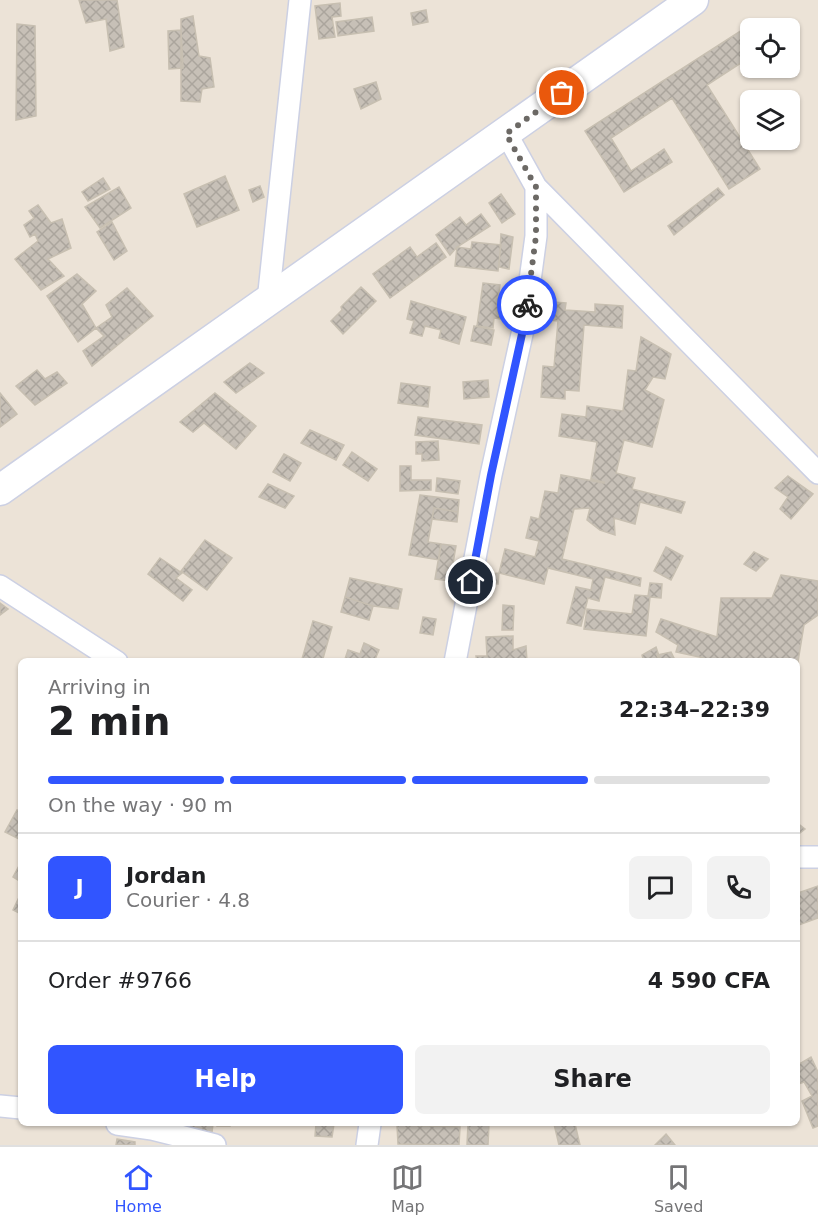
<!DOCTYPE html>
<html lang="en">
<head>
<meta charset="utf-8">
<style>
  :root { --surface:#fff; --page:#f2f2f2; --text:#202124; --muted:#757577; --line:#e0e0e0; --accent:#3155ff }
  body { margin:0; font-family:"DejaVu Sans",sans-serif; background:var(--page); color:var(--text); height:100vh; display:flex; flex-direction:column; font-size:22px; white-space:nowrap }
  * { box-sizing:border-box; margin:0 }
  p { font-size:20px; color:var(--muted) }
  .icon { flex:none; width:33px; height:33px; fill:none; stroke:currentColor; stroke-width:2; stroke-linecap:round; stroke-linejoin:round }
  .map { position:relative; flex:1; overflow:hidden }
  .panel { position:absolute; left:18px; top:658px; width:782px; height:468px; display:flex; flex-direction:column; background:var(--surface); border-radius:9px; box-shadow:0 2px 4px #0004 }
  .panel>* { flex:none }
  .tools { position:absolute; left:740px; top:18px; display:grid; gap:12px }
  .tools a { display:grid; place-items:center; width:60px; height:60px; border-radius:9px; background:var(--surface); box-shadow:0 2px 4px #0004; font-size:30px }
  .pin { position:absolute; display:grid; place-items:center; width:51px; height:51px; color:#fff; margin:-26px; border:3px solid #fff; border-radius:50%; box-shadow:0 2px 6px #0007 }
  .courier { position:absolute; display:grid; place-items:center; width:60px; height:60px; margin:-30px; border:4px solid #3155ff; border-radius:50%; background:#fff; color:#222; box-shadow:0 2px 8px #0007 }
  .head em { font-style:normal; font-weight:700 }
  .head div { display:flex; flex-direction:column-reverse }
  .head { display:flex; align-items:center; justify-content:space-between; height:102px; padding:0 30px }
  h1 { font-size:39px; font-weight:700; line-height:45px }
  .bar { display:grid; grid-template-columns:repeat(4,1fr); gap:9px 6px; align-content:center; height:72px; padding:0 30px }
  .bar i { height:8px; border-radius:4px; background:var(--line) }
  .bar .selected { background:var(--accent) }
  .bar p { grid-column:span 4 }
  .line { display:flex; align-items:center; gap:15px; padding:0 30px; border-top:2px solid var(--line) }
  .line div { flex:1 }
  .round { display:grid; place-items:center; flex:none; width:63px; height:63px; border-radius:9px; background:var(--page) }
  .primary-button { display:flex; gap:12px; margin-top:auto; padding:12px 30px }
  .primary-button a { flex:1; height:69px; border-radius:9px; background:var(--accent); color:#fff; font-size:24px; font-weight:700; line-height:69px; text-align:center }
  .primary-button a+a { background:var(--page); color:var(--text) }
  .tab-bar { display:flex; justify-content:space-around; align-items:center; height:84px; border-top:2px solid var(--line); background:var(--surface); font-size:16px; color:var(--muted) }
  .tab-bar a { display:grid; justify-items:center; gap:3px }
  .tab-bar .selected { color:var(--accent) }
  .map>svg:first-child { display:block }
  .building { fill:url(#building-cross-hatch); stroke:#c7bfb1; stroke-width:1.5 }
  .lines { fill:none; stroke-linecap:round; stroke-linejoin:round }
  .street-casing { stroke:#ccd0e3; stroke-width:24 }
  .secondary-casing { stroke:#ccd0e3; stroke-width:33 }
  .street { stroke:#fff; stroke-width:21 }
  .secondary { stroke:#fff; stroke-width:30 }
  .done { stroke:#6c6965; stroke-width:6; stroke-dasharray:0 10.8 }
  .route { stroke:#3155ff; stroke-width:8 }
</style>
</head>
<body>
<div class="map">
<svg width="818" height="1145" viewBox="0 0 818 1145">
  <defs>
    <pattern id="building-cross-hatch" width="8" height="8" patternUnits="userSpaceOnUse" patternTransform="scale(1.5)"><rect width="8" height="8" fill="#c7c0b7"/><path d="M0 0l8 8M0 8l8-8" fill="none" stroke="#aba59d"/></pattern>
  </defs>
  <rect width="100%" height="100%" fill="#ece3d7"/>
  <path class="building" d="M79,0H117L124,47L110,51L106,19L86,23Z
    M340,3L341,16L332,17L335,37L319,39L315,6Z
    M426,10L428,22L413,25L411,13Z
    M193,16L199,56L210,58L214,87L202,89L200,102L181,101V19Z
    M372,17L374,31L338,36L336,22Z
    M753,23L757,28H750V57L707,85L760,169L729,189L672,98L611,138L631,171L664,149L672,162L624,192L585,131Z
    M17,24L35,26L36,116L16,120Z
    M181,30L183,68L169,69L168,31Z
    M376,82L381,99L361,109L354,89Z
    M225,176L239,210L197,227L184,194Z
    M103,178L110,189L88,201L82,192Z
    M260,186L264,197L253,202L249,190Z
    M119,187L131,208L100,228L85,207Z
    M718,188L724,195L674,235L668,226Z
    M501,194L515,214L502,223L489,203Z
    M38,205L51,223L62,219L71,248L48,259L64,276L41,290L15,259L38,241L35,234L30,237L24,225L34,218L29,211Z
    M481,214L490,226L457,247L450,255L436,235L460,217L466,225Z
    M112,222L127,251L114,260L97,232Z
    M501,234L513,237L509,269L499,267Z
    M472,242L501,245L498,271L455,266L457,247L471,249Z
    M436,243L446,257L390,298L373,274L410,247L417,257Z
    M77,274L96,291L82,304L96,328L78,342L47,296Z
    M483,283L500,285L497,306L503,307L501,319L494,318L493,328L477,326Z
    M361,287L376,301L343,334L331,321L342,310L341,307Z
    M127,288L153,316L92,366L83,351L104,336L96,328L112,317L106,305Z
    M411,301L466,317L459,344L439,338L441,330L425,326L422,336L410,333L414,321L407,319Z
    M552,302L566,303L565,310L595,312V304L623,306L622,328L584,325L579,391L565,390V399L541,397L543,366L554,367L558,321L550,320Z
    M474,326L494,330L491,345L471,341Z
    M641,337L671,354L665,379L653,377L645,390L664,400L652,447L624,440L616,473L635,478L632,489L685,502L681,513L640,502L635,524L614,518L615,535L600,530L587,520L590,508L574,509L562,559L641,578L640,586L605,577L599,601L588,598L581,626L567,623L576,587L591,590L593,579L548,568L544,584L499,573L505,549L535,557L539,541L526,538L531,517L539,519L545,491L558,493L561,475L604,483V482L591,479L597,442L559,436L562,414L586,417L587,406L623,411L628,370L636,371Z
    M250,363L264,373L236,393L224,382Z
    M37,370L45,379L57,372L67,383L35,405L16,386Z
    M488,380L489,397L464,399L463,382Z
    M401,383L430,387L428,407L398,403Z
    M0,393L17,414L0,427Z
    M215,393L256,426L236,449L204,423L193,432L180,422Z
    M418,417L482,425L479,444L415,435Z
    M310,430L344,445L336,460L301,443Z
    M438,441L439,460L422,461V454H416V442Z
    M352,452L377,469L368,481L343,465Z
    M284,454L301,463L290,481L273,472Z
    M400,466H411V480H431V490L400,491Z
    M788,476L813,494L791,519L780,509L788,497L775,488Z
    M437,478L460,481L458,494L436,491Z
    M268,484L294,496L285,508L259,497Z
    M420,495L459,500L458,512L434,508L428,542L441,544L439,560L409,555Z
    M434,508L458,512L457,522L432,519Z
    M205,540L232,558L207,590L181,571Z
    M441,544L456,546L450,581L435,579Z
    M666,547L683,556L671,580L654,571Z
    M754,552L768,559L756,571L744,564Z
    M160,558L182,573L176,578L192,590L183,601L148,574Z
    M499,573L498,584L487,583L489,574Z
    M781,575L818,581V615L804,625L796,674V662H704V658L676,652L678,645L656,632L661,619L717,637L721,598H772Z
    M350,578L402,589L398,609L373,606L345,597Z
    M650,583L662,584L661,598L650,597L646,636L584,629L587,609L632,614L635,595L648,596Z
    M345,597L373,606L369,620L341,612Z
    M0,603L8,609L0,615Z
    M503,605L514,606L513,630H502Z
    M423,617L436,619L433,635L420,633Z
    M313,621L332,627L322,662H313L302,659Z
    M513,636V650L526,646L527,662H477L476,656H487L486,637Z
    M364,643L379,650L374,662H344L348,650L360,654Z
    M656,647L661,662H644L642,655Z
    M671,652L676,662H660L657,655Z
    M17,810L21,812V840L5,832Z
    M796,822L805,829L796,836Z
    M21,862V882L13,877Z
    M818,886V918L796,926V888L798,893Z
    M21,893V914L13,910Z
    M811,1057L818,1072V1126L813,1128L802,1101L812,1096L804,1082L796,1085V1066Z
    M186,1124H213L212,1132L185,1129Z
    M217,1124H230V1126H217Z
    M316,1124H334L332,1137L315,1136Z
    M468,1124H489L488,1145H467Z
    M554,1124H575L580,1145H559Z
    M397,1125L460,1127L459,1145L398,1144Z
    M666,1134L675,1145H655Z
    M117,1139L135,1142V1145H116Z"/>
  <g class="lines">
    <defs>
      <path id="street" d="M536,187L818,473
        M268,301L300,0
        M0,586L117,662
        M455,662L491,475L524,325L536,236V187L506,133
        M796,857H818
        M0,1106L21,1108
        M117,1124L152,1129L215,1145
        M367,1145L370,1124"/>
      <path id="secondary" d="M0,490L693,0"/>
    </defs>
    <use href="#street" class="street-casing"/>
    <use href="#secondary" class="secondary-casing"/>
    <use href="#street" class="street"/>
    <use href="#secondary" class="secondary"/>
  </g>
  <g class="lines">
    <path class="done" d="M527,305L536,236V187L506,134L562,93"/>
    <path class="route" d="M471,582L491,475L524,325L527,305"/>
  </g>
</svg>
<div class="tools">
<a><svg class="icon" aria-label="locate" viewBox="0 0 24 24"><circle cx="12" cy="12" r="6"/><path d="M12 2v4M12 18v4M2 12h4M18 12h4"/></svg></a>
<a><svg class="icon" aria-label="layers" viewBox="0 0 24 24"><path d="M12 4l9 5-9 5-9-5zM3 14l9 5 9-5"/></svg></a>
</div>
<div class="pin" style="left:562px;top:93px;background:#ea580c"><svg class="icon" aria-label="bag" viewBox="0 0 24 24"><path d="M5 8h14l-1 12H6zM9 8a3 3 0 0 1 6 0"/></svg></div>
<div class="pin" style="left:471px;top:582px;background:#1f2937"><svg class="icon" aria-label="home" viewBox="0 0 24 24"><path d="M3 11l9-7 9 7M6 9v11h12V9"/></svg></div>
<div class="courier" style="left:527px;top:305px"><svg class="icon" aria-label="bike" viewBox="0 0 24 24"><circle cx="6" cy="16" r="4"/><circle cx="18" cy="16" r="4"/><path d="M6 16l4-8h5l3 8M10 8l3 8H6M13 5h3"/></svg></div>
<section class="panel">
<div class="head"><div><h1>2 min</h1><p>Arriving in</p></div><em>22:34–22:39</em></div>
<div class="bar"><i class="selected"></i><i class="selected"></i><i class="selected"></i><i></i><p>On the way · 90 m</p></div>
<div class="line" style="height:108px"><b class="round" style="background:var(--accent);color:#fff">J</b><div><b>Jordan</b><p>Courier · 4.8</p></div><a class="round"><svg class="icon" aria-label="chat" viewBox="0 0 24 24"><path d="M4 5h16v11H9l-5 4z"/></svg></a><a class="round"><svg class="icon" aria-label="phone" viewBox="0 0 24 24"><path d="M5 4h4l2 5-3 2q2 4 5 5l2-3 5 2v4C11 20 4 13 5 4z"/></svg></a></div>
<div class="line" style="height:78px"><div>Order #9766</div><b>4 590 CFA</b></div>
<div class="primary-button"><a>Help</a><a>Share</a></div>
</section>
</div>
<nav class="tab-bar">
<a class="selected"><svg class="icon" aria-label="home" viewBox="0 0 24 24"><path d="M3 11l9-7 9 7M6 9v11h12V9"/></svg>Home</a>
<a><svg class="icon" aria-label="map" viewBox="0 0 24 24"><path d="M3 6l6-2 6 2 6-2v14l-6 2-6-2-6 2zM9 4v14M15 6v14"/></svg>Map</a>
<a><svg class="icon" aria-label="saved" viewBox="0 0 24 24"><path d="M7 4h10v16l-5-4-5 4z"/></svg>Saved</a>
</nav>
</body>
</html>
